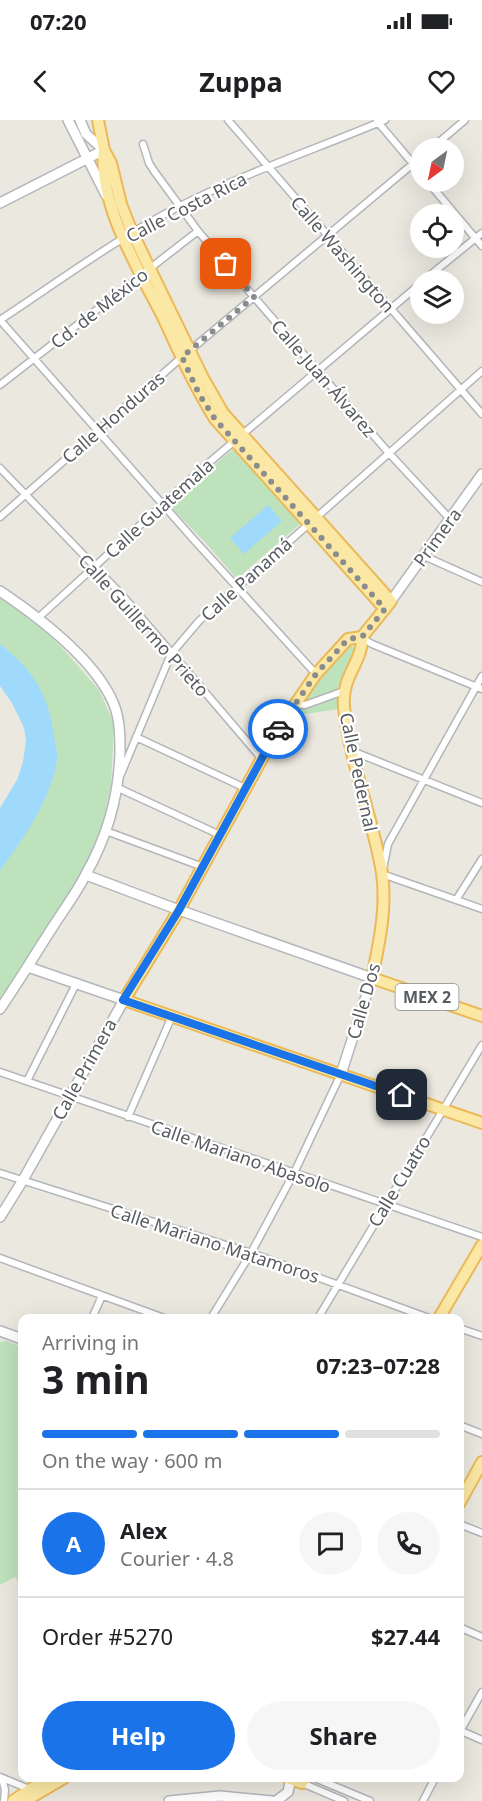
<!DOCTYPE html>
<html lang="en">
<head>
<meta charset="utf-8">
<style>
  :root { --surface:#fff; --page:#f6f6f6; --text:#202124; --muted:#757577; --line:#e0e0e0; --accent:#1a73e8 }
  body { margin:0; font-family:"Noto Sans",sans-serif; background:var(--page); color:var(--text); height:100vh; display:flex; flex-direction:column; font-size:22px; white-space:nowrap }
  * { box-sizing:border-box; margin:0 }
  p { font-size:20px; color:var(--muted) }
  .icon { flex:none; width:33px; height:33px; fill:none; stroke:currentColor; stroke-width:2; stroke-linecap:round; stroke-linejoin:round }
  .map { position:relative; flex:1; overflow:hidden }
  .side { position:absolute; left:18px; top:1194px; width:446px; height:468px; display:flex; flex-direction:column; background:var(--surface); border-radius:12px; box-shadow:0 6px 24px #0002 }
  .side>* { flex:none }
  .needle { width:39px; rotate:213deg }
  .controls { position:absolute; left:410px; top:18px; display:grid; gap:12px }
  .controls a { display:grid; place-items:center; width:54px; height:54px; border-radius:50%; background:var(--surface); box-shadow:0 6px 24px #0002; font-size:30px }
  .pin { position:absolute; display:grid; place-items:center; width:51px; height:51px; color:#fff; margin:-26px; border-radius:12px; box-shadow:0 3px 9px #0006 }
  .courier { position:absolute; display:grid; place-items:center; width:60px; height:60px; margin:-30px; border:4px solid #1a73e8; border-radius:50%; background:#fff; color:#222; box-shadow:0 2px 8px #0007 }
  .head em { font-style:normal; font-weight:700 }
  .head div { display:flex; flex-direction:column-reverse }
  .head { display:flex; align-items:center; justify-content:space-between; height:102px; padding:0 24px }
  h1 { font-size:39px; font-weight:700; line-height:45px }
  .bar { display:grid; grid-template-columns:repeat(4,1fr); gap:9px 6px; align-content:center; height:72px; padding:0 24px }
  .bar i { height:8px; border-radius:4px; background:var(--line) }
  .bar .selected { background:var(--accent) }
  .bar p { grid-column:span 4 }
  .line { display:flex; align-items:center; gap:15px; padding:0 24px; border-top:2px solid var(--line) }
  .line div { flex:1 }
  .round { display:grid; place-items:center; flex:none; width:63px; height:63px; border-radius:32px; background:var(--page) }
  .action { display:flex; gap:12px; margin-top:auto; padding:12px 24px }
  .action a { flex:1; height:69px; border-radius:36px; background:var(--accent); color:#fff; font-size:24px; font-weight:700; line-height:69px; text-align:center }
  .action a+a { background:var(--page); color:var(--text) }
  .status { display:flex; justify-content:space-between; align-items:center; height:42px; padding:0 30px; background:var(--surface); direction:ltr }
  .status svg { height:16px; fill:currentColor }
  header { display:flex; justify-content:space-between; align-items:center; height:78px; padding:0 24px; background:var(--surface); font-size:27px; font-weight:700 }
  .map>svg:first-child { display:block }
  .green { fill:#bee2bc }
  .water { fill:#9fd9fb }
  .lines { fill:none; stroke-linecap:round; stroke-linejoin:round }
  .street-casing { stroke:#b2b6ba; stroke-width:9 }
  .secondary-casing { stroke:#b3b7bc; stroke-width:12 }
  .primary-casing { stroke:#ebb959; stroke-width:14 }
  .street { stroke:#fff; stroke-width:6 }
  .secondary { stroke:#fff; stroke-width:9 }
  .primary { stroke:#fbe8a4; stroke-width:10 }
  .done { stroke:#8b8d8c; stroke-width:6; stroke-dasharray:0 10.8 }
  .route { stroke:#1a73e8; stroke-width:8 }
  .labels { text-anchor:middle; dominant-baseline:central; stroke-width:4.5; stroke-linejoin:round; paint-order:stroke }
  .shield { fill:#fff; stroke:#8a8d90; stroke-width:1.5 }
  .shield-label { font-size:16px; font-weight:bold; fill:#585c60 }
  .street-label { font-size:18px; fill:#585c60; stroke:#fff }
</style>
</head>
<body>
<div class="status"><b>07:20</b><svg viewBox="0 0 49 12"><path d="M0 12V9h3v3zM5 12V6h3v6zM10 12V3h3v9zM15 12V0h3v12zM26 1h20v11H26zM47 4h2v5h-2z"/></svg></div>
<header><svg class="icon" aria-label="back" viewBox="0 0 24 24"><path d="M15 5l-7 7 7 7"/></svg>Zuppa<svg class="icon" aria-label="heart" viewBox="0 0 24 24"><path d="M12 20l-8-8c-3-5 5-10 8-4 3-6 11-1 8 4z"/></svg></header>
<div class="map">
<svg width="482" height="1681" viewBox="0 0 482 1681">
  <rect width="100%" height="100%" fill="#ebe8df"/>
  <path class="green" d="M236,327L302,402L237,459L206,423L168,384Z
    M0,476L34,499L64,530L99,570L114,604L111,666L102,708L82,753L0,879V751L18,725L44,681L11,533L0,524Z
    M350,526L356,528L338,567L339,589L292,596L320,554Z
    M7,1221L22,1227V1458L18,1461L15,1457L0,1465V1222Z"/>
  <path class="water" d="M268,385L282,401L244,434L230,418Z
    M0,524C33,549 49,576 54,617C55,624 58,633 57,640C51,680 23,719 0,751V688L17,660L23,642L26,620L24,608L12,583L0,566Z"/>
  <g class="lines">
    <defs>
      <path id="street" d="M228,0L482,294
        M377,1L420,52
        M143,24L149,43L154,51L198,111L254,177L388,332L450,399
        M432,28L465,0
        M428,62L482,126
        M424,160L482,113
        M0,200L195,421L316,554
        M0,200C59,161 116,119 178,87C245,53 316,29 385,0
        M0,265L198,111
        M0,348L122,475L262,639
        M0,397L182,237L420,38
        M424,436L482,462
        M38,498L205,346L420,164
        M362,518L372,524L482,569
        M482,556L388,724L382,754L482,789
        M296,584L305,585L344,571
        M136,617L245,668
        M352,631L482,683
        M121,654L171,534L199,501L482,251
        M116,667L220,715
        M106,711L203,747
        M456,780L482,739
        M0,952L482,1117
        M27,961L76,864
        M128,997L172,896
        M0,1053L251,1133L429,1198
        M0,1138L164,1198
        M92,1198L102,1176
        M211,1198L251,1133L294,1053L341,954
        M318,1198L482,925
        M459,1208L482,1216
        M459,1305L482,1314
        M459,1404L482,1413
        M459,1507L482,1517
        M459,1610L482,1620
        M459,1613L482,1572
        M0,1657L29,1669
        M2,1658L5,1670L4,1681
        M315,1658L370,1681
        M302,1663L344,1681
        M423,1681L435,1658"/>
      <path id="secondary" d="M68,0L106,75
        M0,83L104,30L86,14L80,0
        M0,471C37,496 91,537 111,578C120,595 120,614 120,632C119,674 107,717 86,754C77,772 65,788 54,805C36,833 19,861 0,889
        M391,481L482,354
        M86,755L179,790L372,858L341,954
        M0,1097L23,1060L124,880L28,847
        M0,1211L22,1219
        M169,1681L220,1676L272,1681
        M276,1681L288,1672L290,1662L287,1658"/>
      <path id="primary" d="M98,0L104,30L111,43L121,84L132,112L203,258L223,293L391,481L362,517L348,519L316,554L277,611L179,790L124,880L482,1003
        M104,30C98,84 139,150 163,197C179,232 195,267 215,299L385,489
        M362,517C363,542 341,556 344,587C350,644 373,698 382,753C387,789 379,823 372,858L482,896
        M439,1198L482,1125
        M459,1384L482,1342
        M288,1658L302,1663L305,1658
        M13,1681L47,1658
        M25,1681L64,1658"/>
    </defs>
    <use href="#street" class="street-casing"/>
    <use href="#secondary" class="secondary-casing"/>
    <use href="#primary" class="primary-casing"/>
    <use href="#street" class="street"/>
    <use href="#secondary" class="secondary"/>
    <use href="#primary" class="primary"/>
  </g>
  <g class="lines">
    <path class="done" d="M226,144L254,177L182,237L199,274L215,299L385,489L362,517L348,519L316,554L278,609"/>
    <path class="route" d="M278,609L179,790L123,880L402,975"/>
  </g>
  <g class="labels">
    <rect class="shield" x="395.5" y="864" width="63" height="26" rx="4.5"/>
    <g class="shield-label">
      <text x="427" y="877">MEX 2</text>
    </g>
    <g class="street-label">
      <text transform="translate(186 87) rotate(-27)">Calle Costa Rica</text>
      <text transform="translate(343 134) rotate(49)">Calle Washington</text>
      <text transform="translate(99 188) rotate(-38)">Cd. de México</text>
      <text transform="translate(324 258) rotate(49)">Calle Juan Álvarez</text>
      <text transform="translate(113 297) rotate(-41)">Calle Honduras</text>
      <text transform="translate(159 388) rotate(-42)">Calle Guatemala</text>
      <text transform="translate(437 417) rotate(-54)">Primera</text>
      <text transform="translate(246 459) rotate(-42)">Calle Panamá</text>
      <text transform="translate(144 505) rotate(48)">Calle Guillermo Prieto</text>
      <text transform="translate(359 652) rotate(78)">Calle Pedernal</text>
      <text transform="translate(363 881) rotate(-74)">Calle Dos</text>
      <text transform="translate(84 949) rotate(-61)">Calle Primera</text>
      <text transform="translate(241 1036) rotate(19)">Calle Mariano Abasolo</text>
      <text transform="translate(399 1061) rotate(-59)">Calle Cuatro</text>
      <text transform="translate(215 1123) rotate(18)">Calle Mariano Matamoros</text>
    </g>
  </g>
</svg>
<div class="controls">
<a><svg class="needle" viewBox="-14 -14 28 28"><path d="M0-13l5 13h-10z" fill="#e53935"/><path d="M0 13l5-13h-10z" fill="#757577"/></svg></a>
<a><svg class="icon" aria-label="locate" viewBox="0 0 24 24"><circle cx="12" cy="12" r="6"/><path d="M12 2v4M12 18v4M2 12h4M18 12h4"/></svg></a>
<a><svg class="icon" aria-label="layers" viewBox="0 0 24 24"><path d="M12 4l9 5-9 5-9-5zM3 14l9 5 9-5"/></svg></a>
</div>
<div class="pin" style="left:226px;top:144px;background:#ea580c"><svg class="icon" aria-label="bag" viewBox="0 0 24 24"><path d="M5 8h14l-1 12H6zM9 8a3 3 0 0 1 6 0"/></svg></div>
<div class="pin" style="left:402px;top:975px;background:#1f2937"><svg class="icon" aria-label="home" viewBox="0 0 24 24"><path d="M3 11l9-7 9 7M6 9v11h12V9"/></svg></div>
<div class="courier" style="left:278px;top:609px"><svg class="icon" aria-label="car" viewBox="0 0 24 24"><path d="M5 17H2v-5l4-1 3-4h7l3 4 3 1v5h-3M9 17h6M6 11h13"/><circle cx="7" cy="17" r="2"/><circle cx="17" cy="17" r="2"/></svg></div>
<section class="side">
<div class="head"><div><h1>3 min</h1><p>Arriving in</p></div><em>07:23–07:28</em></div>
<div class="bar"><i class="selected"></i><i class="selected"></i><i class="selected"></i><i></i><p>On the way · 600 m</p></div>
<div class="line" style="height:108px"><b class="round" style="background:var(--accent);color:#fff">A</b><div><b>Alex</b><p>Courier · 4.8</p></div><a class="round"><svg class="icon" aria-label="chat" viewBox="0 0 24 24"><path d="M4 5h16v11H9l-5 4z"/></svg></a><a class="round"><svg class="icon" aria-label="phone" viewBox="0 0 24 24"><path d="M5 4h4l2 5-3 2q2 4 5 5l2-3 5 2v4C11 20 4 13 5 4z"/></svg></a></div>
<div class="line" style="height:78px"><div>Order #5270</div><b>$27.44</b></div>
<div class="action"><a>Help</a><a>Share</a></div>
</section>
</div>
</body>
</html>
